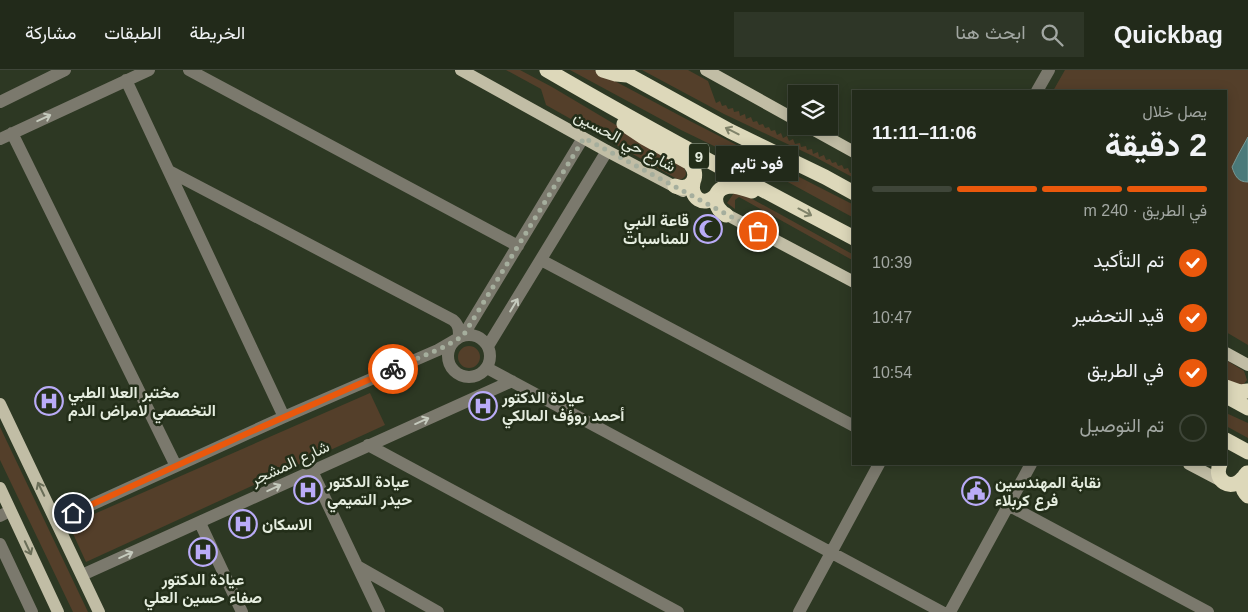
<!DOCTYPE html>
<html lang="ar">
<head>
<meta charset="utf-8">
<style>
  :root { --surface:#222a1a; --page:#2e3627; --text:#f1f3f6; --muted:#a2a7a2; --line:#3f4639; --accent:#ea580c }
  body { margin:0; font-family:Helvetica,Vazirmatn,sans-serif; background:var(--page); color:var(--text); direction:rtl; height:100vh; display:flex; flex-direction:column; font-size:19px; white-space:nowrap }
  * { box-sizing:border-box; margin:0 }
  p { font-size:16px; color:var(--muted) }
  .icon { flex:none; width:28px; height:28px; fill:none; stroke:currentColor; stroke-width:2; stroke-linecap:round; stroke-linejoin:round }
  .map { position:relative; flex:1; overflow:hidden; direction:ltr }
  .drawer { position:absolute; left:852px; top:20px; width:375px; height:375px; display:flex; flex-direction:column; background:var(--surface); border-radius:0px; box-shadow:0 2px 12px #0003,0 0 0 1px var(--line); direction:rtl }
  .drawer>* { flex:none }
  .buttons { position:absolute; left:788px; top:15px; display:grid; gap:10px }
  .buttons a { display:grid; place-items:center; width:50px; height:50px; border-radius:0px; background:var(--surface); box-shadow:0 2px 12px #0003,0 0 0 1px var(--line); font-size:25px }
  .pin { position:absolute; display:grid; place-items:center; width:42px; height:42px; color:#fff; margin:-21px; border:2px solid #fff; border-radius:50%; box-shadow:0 1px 5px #0007 }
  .courier { position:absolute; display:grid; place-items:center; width:50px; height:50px; margin:-25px; border:4px solid #ea580c; border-radius:50%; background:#fff; color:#222; box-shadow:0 1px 6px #0007 }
  .bubble { position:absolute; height:35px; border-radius:0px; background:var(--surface); box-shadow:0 2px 12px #0003,0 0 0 1px var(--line); font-size:16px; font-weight:700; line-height:35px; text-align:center; direction:rtl }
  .head em { font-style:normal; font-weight:700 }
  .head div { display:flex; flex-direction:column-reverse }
  .head { display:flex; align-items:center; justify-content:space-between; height:85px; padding:0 20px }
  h1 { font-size:32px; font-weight:700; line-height:38px }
  .bar { display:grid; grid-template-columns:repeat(4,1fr); gap:8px 5px; align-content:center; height:60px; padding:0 20px }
  .bar i { height:6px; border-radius:4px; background:var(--line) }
  .bar .on { background:var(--accent) }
  .bar p { grid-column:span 4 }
  ol { padding:0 20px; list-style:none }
  li { display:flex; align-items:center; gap:15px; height:55px }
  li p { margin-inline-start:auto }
  li .icon { padding:5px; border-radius:50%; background:var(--accent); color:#fff; stroke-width:4 }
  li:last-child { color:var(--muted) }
  li i { width:28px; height:28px; border:2px solid var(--line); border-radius:50% }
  header { display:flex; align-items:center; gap:30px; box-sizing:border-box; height:70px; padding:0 25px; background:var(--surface); border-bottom:1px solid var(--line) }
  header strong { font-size:24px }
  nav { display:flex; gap:28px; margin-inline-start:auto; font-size:18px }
  .search { width:350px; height:45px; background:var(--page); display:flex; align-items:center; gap:12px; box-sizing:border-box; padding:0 18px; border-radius:0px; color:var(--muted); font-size:19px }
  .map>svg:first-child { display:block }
  .green { fill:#543f2a }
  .water { fill:#4b7a7a; stroke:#799c98 }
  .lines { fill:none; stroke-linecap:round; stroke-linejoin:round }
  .minor { stroke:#7b796d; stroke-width:12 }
  .major { stroke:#c1bda5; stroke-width:12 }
  .highway { stroke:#ddd8ba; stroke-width:15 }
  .oneway { stroke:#c5cabd }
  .oneway2 { stroke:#80836a }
  .oneway3 { stroke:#6a6e58 }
  .done { stroke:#a5ae9d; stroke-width:5; stroke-dasharray:0 9 }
  .route { stroke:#ea580c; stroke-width:6 }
  .labels { text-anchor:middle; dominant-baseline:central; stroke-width:5; stroke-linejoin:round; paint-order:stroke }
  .shield { fill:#232e19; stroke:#abb4a4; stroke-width:1 }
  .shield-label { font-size:15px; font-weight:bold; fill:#e5eddf }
  .street-label { font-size:16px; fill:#e5eddf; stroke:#232e19 }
  .poi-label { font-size:16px; font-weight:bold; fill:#e5eddf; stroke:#232e19; text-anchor:start }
</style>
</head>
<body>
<header>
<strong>Quickbag</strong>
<div class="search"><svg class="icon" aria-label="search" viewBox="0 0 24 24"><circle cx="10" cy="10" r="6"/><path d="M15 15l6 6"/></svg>ابحث هنا</div>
<nav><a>الخريطة</a><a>الطبقات</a><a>مشاركة</a></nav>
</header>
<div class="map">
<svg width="1248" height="542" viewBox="0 0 1248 542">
  <rect width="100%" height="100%" fill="#2d3823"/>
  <path class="green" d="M506,0H520L552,17L680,93C684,98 690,104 682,109H677L546,35L541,19Z
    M570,0H594L688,50L854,135V148L786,111L681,60Z
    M642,0H688L708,11L716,33L720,31L722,36L726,35L728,39L733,38L734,42L739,41L740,46L745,44L746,49L751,47L753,52L757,51L759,55L763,54L765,58L769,57L771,61L775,60L777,65L781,63L783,68L787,66L789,71L793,69L795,74L800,73L801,77L806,76L807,80L812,79L813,84L818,82L819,87L824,85L826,90L830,89L832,93L836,92L838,96L842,95L844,99L848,98L850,103L854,102V108L815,87L724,44Z
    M1065,0H1248V275L1226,262V21H1053Z
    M736,120L854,185V191L739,127L735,130V139L727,133Z
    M458 287a11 11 0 1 1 22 0a11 11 0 1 1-22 0Z
    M1226,290L1244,301L1247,310L1243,315L1226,311Z
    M370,323L385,355L86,492L69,455Z
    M1226,343L1248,353V368L1226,356Z
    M0,357L88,542H73L0,390Z"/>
  <path class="water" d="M1248,67V112C1238,112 1235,106 1232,97L1238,85Z"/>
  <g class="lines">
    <path class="minor" d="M189,0L518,176
      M126,10L284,347
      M1037,21L1049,0
      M0,32L65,0
      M12,63L176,396
      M0,69L149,0
      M169,101L453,250C459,255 459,260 459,267
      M541,190L854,356
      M448 286a21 21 0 1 1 42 0a21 21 0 1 1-42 0Z
      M463,266L583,68
      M488,276L607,81
      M487,298L942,542
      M368,375L678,542
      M312,401L379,542
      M1008,435L1208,542
      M0,446L10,441
      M56,451L284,347L438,280L457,269
      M200,453L242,542
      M0,474L32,542
      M357,496L438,542
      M82,505C225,441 368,375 512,311
      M799,542L879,394
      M950,542L1031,394"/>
    <path class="major" d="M461,0L607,81L683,121
      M706,0L796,50
      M807,56L854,82
      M718,140L854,212
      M1226,283L1248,295
      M0,334L99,542
      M1189,394L1227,414
      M0,418L58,542"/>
    <path class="highway" d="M547,0C648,59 751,114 854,168
      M603,0L616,4L627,5
      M619,0L730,61L825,107L854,123
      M624,54L645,68L690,93C701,107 691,122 675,116
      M694,109C687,128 705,139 717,124
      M726,145C711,136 712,117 731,116C738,116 745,119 752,121
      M1226,317L1240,322L1248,321
      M1226,326L1248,338
      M1226,370L1248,382
      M1220,394C1213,411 1231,422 1243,408
      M1247,403C1240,410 1241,419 1248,426"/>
  </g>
  <defs><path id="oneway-shaft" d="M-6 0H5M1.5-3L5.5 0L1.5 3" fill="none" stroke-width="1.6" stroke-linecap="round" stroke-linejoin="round" transform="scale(1.25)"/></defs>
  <g class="oneway">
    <use href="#oneway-shaft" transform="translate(44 48) rotate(-25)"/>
    <use href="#oneway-shaft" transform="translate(514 235) rotate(-59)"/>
    <use href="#oneway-shaft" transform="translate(422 351) rotate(-24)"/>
    <use href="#oneway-shaft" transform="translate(274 418) rotate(-25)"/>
    <use href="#oneway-shaft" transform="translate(126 485) rotate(-24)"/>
  </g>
  <g class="oneway2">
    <use href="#oneway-shaft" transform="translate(732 61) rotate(-153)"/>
    <use href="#oneway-shaft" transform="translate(805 142) rotate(28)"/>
  </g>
  <g class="oneway3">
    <use href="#oneway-shaft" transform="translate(41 419) rotate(-116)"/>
    <use href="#oneway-shaft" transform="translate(28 478) rotate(65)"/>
  </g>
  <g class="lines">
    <path class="done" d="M393,299L444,277L463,266L584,68L758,161"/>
    <path class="route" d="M73,443L248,363L393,299"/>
  </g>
  <defs>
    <symbol id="mosque-ring" viewBox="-11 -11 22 22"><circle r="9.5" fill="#232e19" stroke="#b9abf7" stroke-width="1.5"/><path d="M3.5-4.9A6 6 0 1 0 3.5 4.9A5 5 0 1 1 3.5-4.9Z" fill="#b9abf7"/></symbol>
    <symbol id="hospital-ring" viewBox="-11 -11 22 22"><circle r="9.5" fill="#232e19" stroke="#b9abf7" stroke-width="1.5"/><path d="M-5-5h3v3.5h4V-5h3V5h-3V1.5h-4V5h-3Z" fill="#b9abf7"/></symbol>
    <symbol id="civic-ring" viewBox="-11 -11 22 22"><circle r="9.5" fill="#232e19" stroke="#b9abf7" stroke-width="1.5"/><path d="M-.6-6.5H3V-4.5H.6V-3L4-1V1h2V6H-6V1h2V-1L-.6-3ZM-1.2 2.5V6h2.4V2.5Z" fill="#b9abf7"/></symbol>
  </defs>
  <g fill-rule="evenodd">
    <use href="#mosque-ring" x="692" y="143" width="32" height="32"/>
    <use href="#hospital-ring" x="33" y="315" width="32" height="32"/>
    <use href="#hospital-ring" x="467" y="320" width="32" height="32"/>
    <use href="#hospital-ring" x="292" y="404" width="32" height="32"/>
    <use href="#civic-ring" x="960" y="405" width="32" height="32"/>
    <use href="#hospital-ring" x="227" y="438" width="32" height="32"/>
    <use href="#hospital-ring" x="187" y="466" width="32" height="32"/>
  </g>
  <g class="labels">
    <rect class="shield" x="689" y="73.5" width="20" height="25" rx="4"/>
    <g class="shield-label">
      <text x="699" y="86">9</text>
    </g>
    <g class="street-label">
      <text transform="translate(625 71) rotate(28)">شارع حي الحسين</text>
      <text transform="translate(290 393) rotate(-25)">شارع المشجر</text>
    </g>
    <g class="poi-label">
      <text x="689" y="150" text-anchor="end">قاعة النبي<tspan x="689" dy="18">للمناسبات</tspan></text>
      <text x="68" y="322">مختبر العلا الطبي<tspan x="68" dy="18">التخصصي لامراض الدم</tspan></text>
      <text x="502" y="327">عيادة الدكتور<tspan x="502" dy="18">أحمد روؤف المالكي</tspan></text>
      <text x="327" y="411">عيادة الدكتور<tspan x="327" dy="18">حيدر التميمي</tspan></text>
      <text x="995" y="412">نقابة المهندسين<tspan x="995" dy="18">فرع كربلاء</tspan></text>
      <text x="262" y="454">الاسكان</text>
      <text x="203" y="509" text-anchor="middle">عيادة الدكتور<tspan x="203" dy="18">صفاء حسين العلي</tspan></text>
    </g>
  </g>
</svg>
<div class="buttons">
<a><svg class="icon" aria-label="layers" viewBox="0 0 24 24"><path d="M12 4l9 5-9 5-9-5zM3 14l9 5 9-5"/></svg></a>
</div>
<div class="pin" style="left:758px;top:161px;background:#ea580c"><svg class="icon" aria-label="bag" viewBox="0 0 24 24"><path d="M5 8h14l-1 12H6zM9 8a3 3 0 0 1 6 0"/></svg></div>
<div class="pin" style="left:73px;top:443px;background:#1f2937"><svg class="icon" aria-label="home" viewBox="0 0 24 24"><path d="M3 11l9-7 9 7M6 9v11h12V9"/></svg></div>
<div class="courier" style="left:393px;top:299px"><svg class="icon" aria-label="bike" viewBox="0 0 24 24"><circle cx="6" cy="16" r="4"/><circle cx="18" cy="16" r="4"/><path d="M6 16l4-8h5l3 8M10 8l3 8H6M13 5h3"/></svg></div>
<div class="bubble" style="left:716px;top:76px;width:82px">فود تايم</div>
<section class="drawer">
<div class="head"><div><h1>2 دقيقة</h1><p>يصل خلال</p></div><em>11:06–11:11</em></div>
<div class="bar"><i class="on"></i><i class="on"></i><i class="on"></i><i></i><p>في الطريق · 240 m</p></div>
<ol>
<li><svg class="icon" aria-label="check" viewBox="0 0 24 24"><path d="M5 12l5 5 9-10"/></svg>تم التأكيد<p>10:39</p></li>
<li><svg class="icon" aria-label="check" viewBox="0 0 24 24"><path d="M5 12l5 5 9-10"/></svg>قيد التحضير<p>10:47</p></li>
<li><svg class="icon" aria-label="check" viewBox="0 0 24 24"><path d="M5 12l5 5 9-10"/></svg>في الطريق<p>10:54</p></li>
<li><i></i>تم التوصيل</li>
</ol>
</section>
</div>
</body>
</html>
